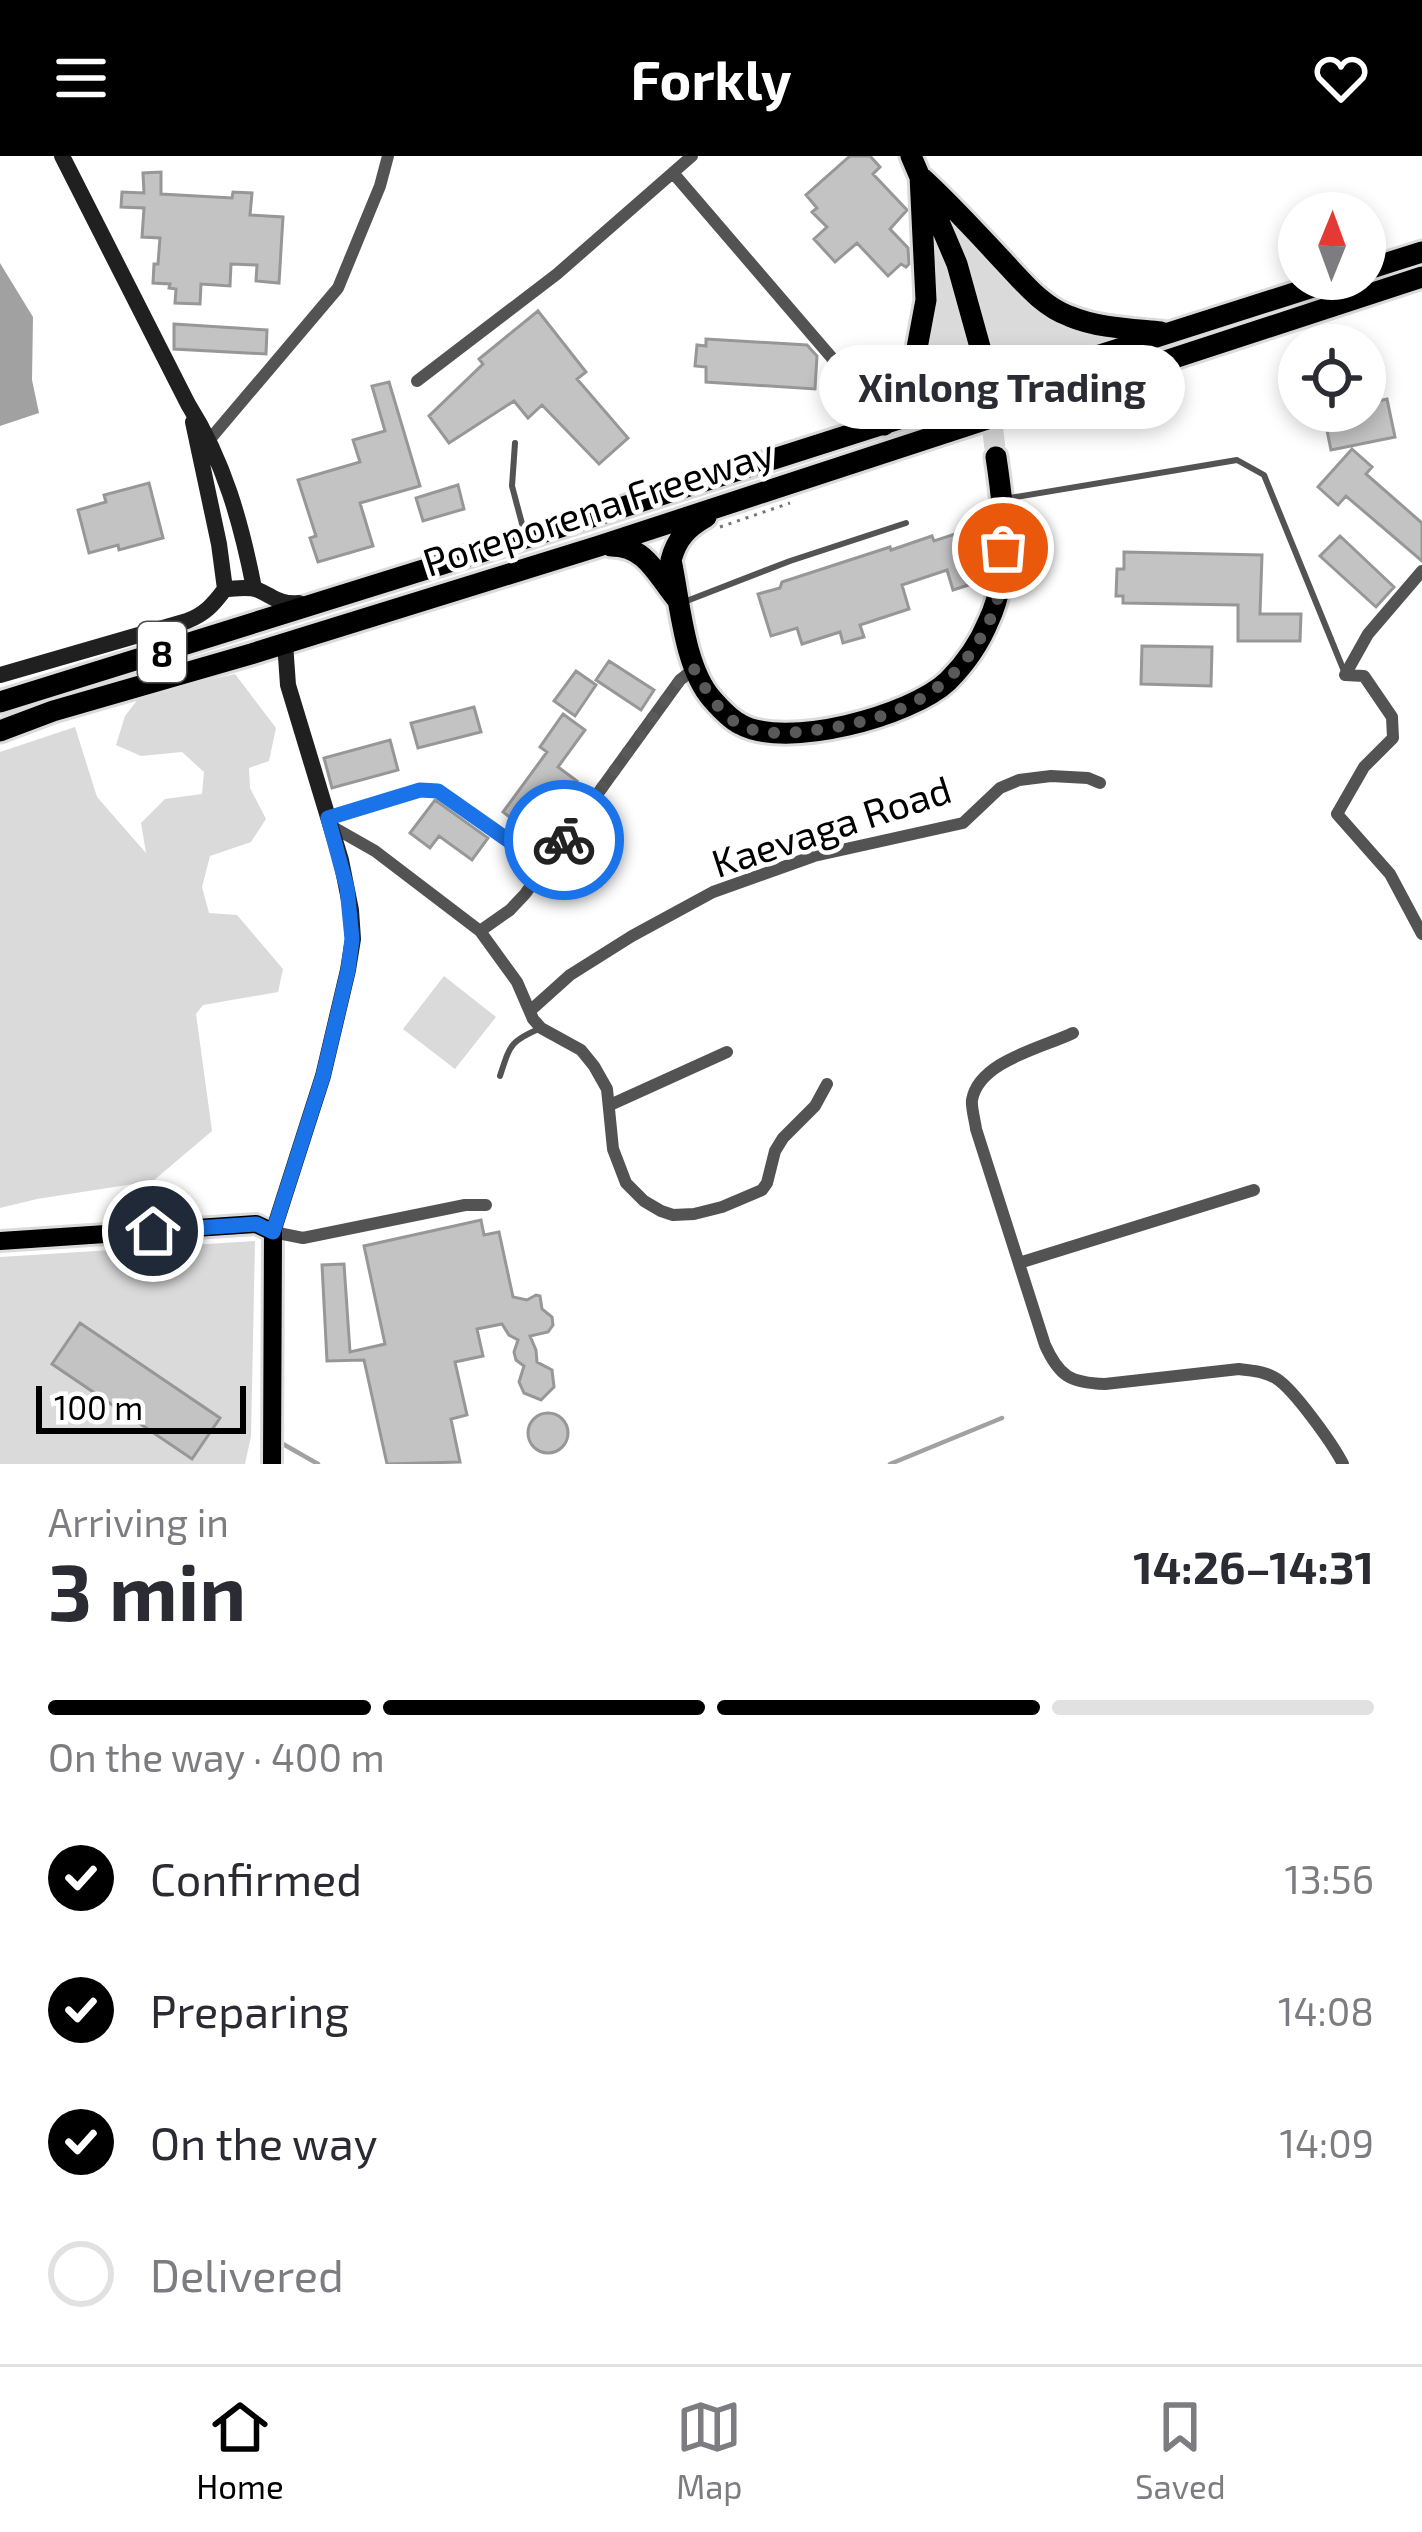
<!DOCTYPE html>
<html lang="en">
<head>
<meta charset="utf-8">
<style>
  :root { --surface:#fff; --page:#f2f2f3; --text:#2b2b33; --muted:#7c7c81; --line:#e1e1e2; --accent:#000 }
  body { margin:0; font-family:"Exo 2",sans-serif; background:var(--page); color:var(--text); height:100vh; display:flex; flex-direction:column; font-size:45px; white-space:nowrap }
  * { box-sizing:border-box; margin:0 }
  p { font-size:39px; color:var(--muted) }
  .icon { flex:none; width:66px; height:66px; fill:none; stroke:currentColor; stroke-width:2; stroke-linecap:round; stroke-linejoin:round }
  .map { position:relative; height:1308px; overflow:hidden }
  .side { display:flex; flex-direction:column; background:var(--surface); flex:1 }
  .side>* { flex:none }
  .needle { width:78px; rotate:1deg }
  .buttons { position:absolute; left:1278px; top:36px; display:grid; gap:24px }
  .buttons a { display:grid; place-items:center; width:108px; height:108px; border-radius:50%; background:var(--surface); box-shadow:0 6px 18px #0003; font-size:60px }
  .scale { position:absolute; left:36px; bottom:30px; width:210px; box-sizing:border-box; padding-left:12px; border:6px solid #000; border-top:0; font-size:33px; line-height:42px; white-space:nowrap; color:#000; -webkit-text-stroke:9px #fff; paint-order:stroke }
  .pin { position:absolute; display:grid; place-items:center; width:102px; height:102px; color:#fff; margin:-51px; border:6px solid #fff; border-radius:50%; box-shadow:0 3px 12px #0007 }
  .courier { position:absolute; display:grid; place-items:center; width:120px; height:120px; margin:-60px; border:9px solid #1a73e8; border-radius:50%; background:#fff; color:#222; box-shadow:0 3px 15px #0007 }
  .bubble { position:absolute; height:84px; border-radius:42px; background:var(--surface); box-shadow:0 6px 18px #0003; font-size:39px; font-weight:700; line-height:84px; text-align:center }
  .headline em { font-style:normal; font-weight:700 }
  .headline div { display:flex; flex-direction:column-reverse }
  .headline { display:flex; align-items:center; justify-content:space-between; height:204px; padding:0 48px }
  h1 { font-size:78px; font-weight:700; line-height:90px }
  .bar { display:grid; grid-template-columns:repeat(4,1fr); gap:18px 12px; align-content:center; height:144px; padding:0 48px }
  .bar i { height:15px; border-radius:9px; background:var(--line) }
  .bar .active { background:var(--accent) }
  .bar p { grid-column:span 4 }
  ol { padding:0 48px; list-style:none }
  li { display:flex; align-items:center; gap:36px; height:132px }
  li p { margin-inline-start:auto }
  li .icon { padding:12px; border-radius:50%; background:var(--accent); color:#fff; stroke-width:4 }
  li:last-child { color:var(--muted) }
  li i { width:66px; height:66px; border:6px solid var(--line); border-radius:50% }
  header { display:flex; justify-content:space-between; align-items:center; height:156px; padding:0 48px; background:var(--accent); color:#fff; font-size:54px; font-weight:700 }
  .tabs { display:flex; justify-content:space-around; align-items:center; height:168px; border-top:3px solid var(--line); background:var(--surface); font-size:33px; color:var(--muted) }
  .tabs a { display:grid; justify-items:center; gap:6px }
  .tabs .active { color:var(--accent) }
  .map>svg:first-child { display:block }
  .green { fill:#dadada }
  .water { fill:#a1a1a1 }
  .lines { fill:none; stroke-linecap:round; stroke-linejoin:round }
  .stream { stroke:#a1a1a1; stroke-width:4.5 }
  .building { fill:#c3c3c3; stroke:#979797; stroke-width:3 }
  .highway-tunnel { stroke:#d9d9d9; stroke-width:21; stroke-dasharray:21 10; stroke-linecap:butt }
  .primary-casing { stroke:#dbdbdb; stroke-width:24 }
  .highway-casing { stroke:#dbdbdb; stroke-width:27 }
  .path { stroke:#757575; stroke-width:3; stroke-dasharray:3 6; stroke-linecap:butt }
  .lane { stroke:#535353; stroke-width:6 }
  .street { stroke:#535353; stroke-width:12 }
  .secondary { stroke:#202020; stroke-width:16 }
  .primary { stroke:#000; stroke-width:18 }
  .highway { stroke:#000; stroke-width:21 }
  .done { stroke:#595959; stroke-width:12; stroke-dasharray:0 21.6 }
  .route { stroke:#1a73e8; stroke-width:15 }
  .labels { text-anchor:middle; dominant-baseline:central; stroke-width:9; stroke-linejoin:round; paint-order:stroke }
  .shield { fill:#fff; stroke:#4c4c4c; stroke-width:3 }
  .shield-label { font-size:36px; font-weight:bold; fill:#000 }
  .street-label { font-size:39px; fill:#000; stroke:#fff }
</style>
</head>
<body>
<header><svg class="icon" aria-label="menu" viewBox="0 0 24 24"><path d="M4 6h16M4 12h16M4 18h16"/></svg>Forkly<svg class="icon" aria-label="heart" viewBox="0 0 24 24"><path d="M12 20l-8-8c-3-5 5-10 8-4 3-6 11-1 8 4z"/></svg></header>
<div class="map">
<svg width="1422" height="1308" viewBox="0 0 1422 1308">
  <rect width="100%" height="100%" fill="#fff"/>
  <path class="green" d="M943,48L1036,152L1073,174L1116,180L902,250L929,57L956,138L972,214L993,207L984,158Z
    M235,518L276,572L269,605L249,612L250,632L266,663L251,686L210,700L202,731L209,757L237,759L283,813L278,836L203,849L196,858L212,975L153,1025L37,1043L0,1052V596L75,571L97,641L146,697L141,667L165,643L202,638L204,616L182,596L141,600L116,589L125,560L142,538Z
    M444,820L496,861L455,913L403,873Z
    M255,1085L251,1280L245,1308H0V1101Z"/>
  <path class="water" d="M0,107L33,161L32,224L39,257L0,270Z"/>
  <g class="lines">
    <path class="stream" d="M276,1284L318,1308
      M890,1308L1002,1262"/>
  </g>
  <path class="building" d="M850,0H870L880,11L873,18L907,54L890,73L908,92L909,108L906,111L901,108L888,120L857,87L835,106L814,83L827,71L812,56L817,52L806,39Z
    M161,16V38L232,42L233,36L252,37L250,59L283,61L279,127L256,125L257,109L231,108L230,130L201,128L200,148L175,147L176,133L169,132L170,128L153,127L154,108H158L160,82L142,81L144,52L121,51L122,36L144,37L143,17Z
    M538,155L586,216L577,223L628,282L599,308L542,249L528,262L514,245L449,287L429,260L483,208L479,203Z
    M174,168L267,174L266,198L174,193Z
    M706,183L807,189L817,200L815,233L706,226V211L695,210L697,189L706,190Z
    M389,226L420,330L360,347L373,390L318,406L310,382L316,380L298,324L360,306L353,284L385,275L372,230Z
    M1387,243L1395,281L1331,294L1323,255H1365V248Z
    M1352,293L1372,311L1366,318L1422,367V405L1346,340L1338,349L1318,331Z
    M149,327L163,382L119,394L118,389L89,397L78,354L106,346L104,339Z
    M458,329L464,353L423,365L416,342Z
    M986,368L989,379L988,406L979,409L984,424L953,434L947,414L902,429L909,453L860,469L864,481L843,487L840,476L802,488L797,472L771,480L758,438L780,432L782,426L890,391L891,394L932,380L934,385Z
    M1340,380L1394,431L1376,451L1320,400Z
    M1124,396L1262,399L1260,458H1301L1300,485H1238V449L1123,447V440H1116L1117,413H1124Z
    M1142,490L1212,491L1211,530L1141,528Z
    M609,505L654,534L641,554L596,524Z
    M576,515L596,529L575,560L554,545Z
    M474,551L481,576L418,592L411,567Z
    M563,558L585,574L558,611L577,625L536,681L503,656L547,596L540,591Z
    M390,584L398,614L332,632L324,602Z
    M435,644L488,682L472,704L439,680L430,692L410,677Z
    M481,1064L484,1079L499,1076L513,1141L527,1144L536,1139L540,1140L542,1153L552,1161L553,1169L548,1176L530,1180L536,1194L537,1206L552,1214L554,1231L541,1244L524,1237L519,1226L524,1210L516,1204L514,1196L518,1184L509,1179L502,1168L477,1173L483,1200L455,1206L467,1259L451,1263L460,1306L387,1308L364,1204L327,1205L322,1109L344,1108L350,1196L385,1188L364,1090Z
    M80,1167L220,1262L192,1303L52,1208Z
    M528 1277a20 20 0 1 1 40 0a20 20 0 1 1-40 0Z"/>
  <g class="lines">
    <path class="highway-tunnel" d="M985,209L996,301"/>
    <defs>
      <path id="primary" d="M0,1085L256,1068L273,1076L272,1308"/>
      <path id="highway" d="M911,0L957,108L985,209
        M920,20C950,47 977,77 1005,107C1024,127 1042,150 1069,160C1097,172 1131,173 1161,176
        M1365,114L1422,96
        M884,269L914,208L926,144L920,20
        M706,361C687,372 677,382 671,404C680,446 684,511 712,543C719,551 730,563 740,568C785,594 911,560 948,525C965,508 980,486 989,464C1012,414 1004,354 996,301
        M611,390C646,390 656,418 676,442
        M0,546L526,382L1338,123
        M0,575L53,555L251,498L599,390L1422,121"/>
    </defs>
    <use href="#primary" class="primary-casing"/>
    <use href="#highway" class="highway-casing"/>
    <path class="path" d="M720,371L790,347"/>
    <path class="lane" d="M515,287L512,330L525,379
      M1004,343L1237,304L1264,319L1344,515
      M684,446L790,405L906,367
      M332,660L420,634L438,635L543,709
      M500,920C510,889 510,885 541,872"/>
    <path class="street" d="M674,18L832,202L842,237L883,269
      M417,225L557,118L692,0
      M205,289L338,132L380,30L388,0
      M1422,415L1368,478L1345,519L1364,520L1392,561L1393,582L1364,611L1337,658L1390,718L1422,778
      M331,670L375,695L480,775L517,826L533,863L541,872L581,894L594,910L607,933L613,993L626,1027L644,1045L661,1055L673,1059L694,1058L722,1051L762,1034L767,1027L775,995L783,982L815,950L827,928
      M480,775L510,754L525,738L680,524L694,513
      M531,854L570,819L632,780L713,736L814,700L963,667L1000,632L1019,624L1051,620L1088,622L1100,627
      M1073,877C1042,892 979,905 972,944C971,952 975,964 976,973L1045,1189C1059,1220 1070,1227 1105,1228L1239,1213C1252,1215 1265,1215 1277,1223C1294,1234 1333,1288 1343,1308
      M610,949L727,896
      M273,1076L303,1082L465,1049H486
      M1019,1107L1254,1034"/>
    <path class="secondary" d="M62,0L188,248C224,305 241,366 254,432
      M225,433C235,433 248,430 258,434C274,441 280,449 299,447
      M0,519L187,465C205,458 213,449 225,433L219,388L193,266
      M273,1076L323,920L348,814L353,783L351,754L341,704L288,529L285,487"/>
    <use href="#primary" class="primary"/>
    <use href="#highway" class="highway"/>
  </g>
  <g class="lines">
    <path class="done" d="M564,684L680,524L694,513C705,532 719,558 740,569C763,581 798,577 822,573C894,563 951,540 986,472C999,446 1005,420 1003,392"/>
    <path class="route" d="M153,1075L256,1068L273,1076L323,920L348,814L352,783L347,732L328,662L420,634L438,635L545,710L564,684"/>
  </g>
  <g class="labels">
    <rect class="shield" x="138" y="466" width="48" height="60" rx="9"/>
    <g class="shield-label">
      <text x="162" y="496">8</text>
    </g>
    <g class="street-label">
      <text transform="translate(598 350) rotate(-18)">Poreporena Freeway</text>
      <text transform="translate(831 669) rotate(-18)">Kaevaga Road</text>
    </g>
  </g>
</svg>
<div class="buttons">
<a><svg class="needle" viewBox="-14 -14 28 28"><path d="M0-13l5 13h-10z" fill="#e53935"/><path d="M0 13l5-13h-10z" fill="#7c7c81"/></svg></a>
<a><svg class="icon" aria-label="locate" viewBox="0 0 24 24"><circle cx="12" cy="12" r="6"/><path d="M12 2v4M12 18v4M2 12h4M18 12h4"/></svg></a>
</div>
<div class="scale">100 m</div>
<div class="pin" style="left:1003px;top:392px;background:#ea580c"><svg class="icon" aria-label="bag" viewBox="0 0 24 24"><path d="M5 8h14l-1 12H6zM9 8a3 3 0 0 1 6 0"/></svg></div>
<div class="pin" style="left:153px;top:1075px;background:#1f2937"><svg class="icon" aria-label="home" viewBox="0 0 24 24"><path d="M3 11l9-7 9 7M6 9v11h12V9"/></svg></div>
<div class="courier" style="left:564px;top:684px"><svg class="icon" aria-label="bike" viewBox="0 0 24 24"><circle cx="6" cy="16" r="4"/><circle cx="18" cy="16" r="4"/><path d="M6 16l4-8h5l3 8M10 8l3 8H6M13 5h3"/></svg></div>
<div class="bubble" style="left:819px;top:189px;width:366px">Xinlong Trading</div>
</div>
<section class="side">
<div class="headline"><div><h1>3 min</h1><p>Arriving in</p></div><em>14:26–14:31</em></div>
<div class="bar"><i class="active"></i><i class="active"></i><i class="active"></i><i></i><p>On the way · 400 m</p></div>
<ol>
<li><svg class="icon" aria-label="check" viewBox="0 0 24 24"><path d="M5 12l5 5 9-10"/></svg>Confirmed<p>13:56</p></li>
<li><svg class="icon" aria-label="check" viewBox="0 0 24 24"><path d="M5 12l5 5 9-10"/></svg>Preparing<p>14:08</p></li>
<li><svg class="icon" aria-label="check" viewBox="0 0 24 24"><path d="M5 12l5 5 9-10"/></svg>On the way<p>14:09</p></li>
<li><i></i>Delivered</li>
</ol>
</section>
<nav class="tabs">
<a class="active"><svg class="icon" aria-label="home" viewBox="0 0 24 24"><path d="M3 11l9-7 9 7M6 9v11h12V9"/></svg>Home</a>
<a><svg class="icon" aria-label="map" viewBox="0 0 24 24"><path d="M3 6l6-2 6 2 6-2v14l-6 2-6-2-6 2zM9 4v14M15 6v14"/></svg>Map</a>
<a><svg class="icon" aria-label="saved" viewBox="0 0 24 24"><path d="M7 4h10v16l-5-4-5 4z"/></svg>Saved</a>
</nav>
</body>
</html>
